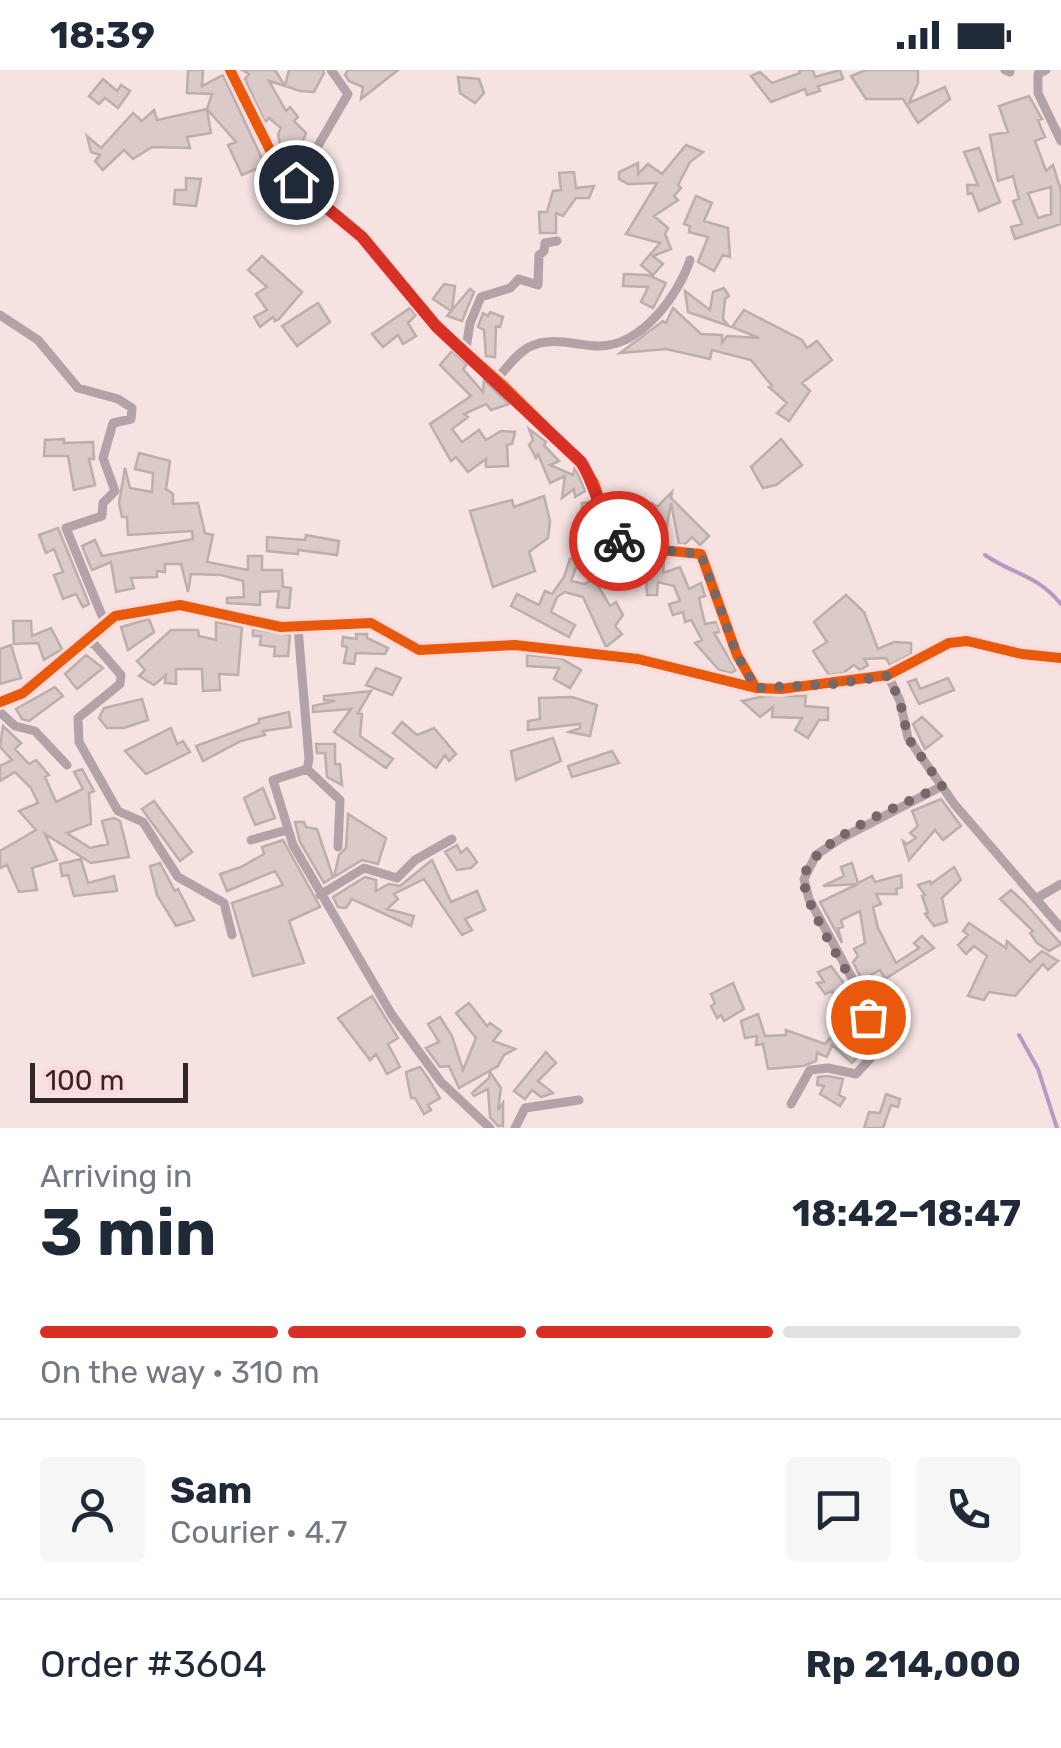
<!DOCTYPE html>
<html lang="en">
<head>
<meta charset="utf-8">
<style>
  :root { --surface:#fff; --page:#f6f6f7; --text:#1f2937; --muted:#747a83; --line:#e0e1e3; --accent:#d93025 }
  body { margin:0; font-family:Rubik,sans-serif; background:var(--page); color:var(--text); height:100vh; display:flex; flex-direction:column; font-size:38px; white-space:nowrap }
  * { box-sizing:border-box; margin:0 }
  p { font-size:32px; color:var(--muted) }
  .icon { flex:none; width:55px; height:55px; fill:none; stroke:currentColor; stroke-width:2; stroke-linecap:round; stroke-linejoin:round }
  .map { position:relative; height:1058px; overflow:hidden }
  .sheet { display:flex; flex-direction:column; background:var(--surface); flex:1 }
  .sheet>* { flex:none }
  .scale { position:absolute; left:30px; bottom:25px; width:158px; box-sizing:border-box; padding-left:10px; border:5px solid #332626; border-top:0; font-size:28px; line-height:35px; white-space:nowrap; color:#332626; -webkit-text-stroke:8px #fddad9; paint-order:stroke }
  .pin { position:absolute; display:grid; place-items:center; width:85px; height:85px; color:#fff; margin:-42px; border:5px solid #fff; border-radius:50%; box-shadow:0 2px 10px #0007 }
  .courier { position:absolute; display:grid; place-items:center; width:100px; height:100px; margin:-50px; border:8px solid #d93025; border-radius:50%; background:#fff; color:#222; box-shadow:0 2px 12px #0007 }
  .summary em { font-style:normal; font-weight:700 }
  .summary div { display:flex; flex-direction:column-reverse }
  .summary { display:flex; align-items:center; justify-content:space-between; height:170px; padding:0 40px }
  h1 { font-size:65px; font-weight:700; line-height:75px }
  .bar { display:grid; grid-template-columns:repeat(4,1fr); gap:15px 10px; align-content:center; height:120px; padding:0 40px }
  .bar i { height:12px; border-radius:8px; background:var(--line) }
  .bar .selected { background:var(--accent) }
  .bar p { grid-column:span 4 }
  .line { display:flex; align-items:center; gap:25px; padding:0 40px; border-top:2px solid var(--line) }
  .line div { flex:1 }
  .round { display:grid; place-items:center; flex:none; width:105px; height:105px; border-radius:10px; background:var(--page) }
  .status { display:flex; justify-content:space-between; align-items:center; height:70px; padding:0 50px; background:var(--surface); direction:ltr }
  .status svg { height:28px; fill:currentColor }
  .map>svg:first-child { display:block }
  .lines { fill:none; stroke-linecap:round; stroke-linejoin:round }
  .stream { stroke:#bc97c2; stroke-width:4 }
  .building { fill:#dacbc8; stroke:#bcaeab; stroke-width:2.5; fill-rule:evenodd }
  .minor { stroke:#b4a2a9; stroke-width:9 }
  .cycleway-casing { stroke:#fddad9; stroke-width:16 }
  .cycleway { stroke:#e8590c; stroke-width:10 }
  .done { stroke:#776867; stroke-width:10; stroke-dasharray:0 18 }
  .route { stroke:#d93025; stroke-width:12 }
</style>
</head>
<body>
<div class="status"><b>18:39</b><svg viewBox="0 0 49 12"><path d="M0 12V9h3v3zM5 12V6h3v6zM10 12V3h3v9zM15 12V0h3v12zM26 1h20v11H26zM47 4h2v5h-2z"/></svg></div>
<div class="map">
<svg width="1061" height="1058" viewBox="0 0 1061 1058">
  <rect width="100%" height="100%" fill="#f5e2e1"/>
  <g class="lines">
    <path class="stream" d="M985,485C1014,505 1036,504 1061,534
      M1019,965L1038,999L1057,1058"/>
  </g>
  <path class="building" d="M188,0H203L202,16L223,5L265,95L242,105L228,75L236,72L207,39L212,24L187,23Z
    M242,0H275L285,16L269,11L286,41L290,37L298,47L294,51L306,63L298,84L289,91L282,84L278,64L281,58L269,48L265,52L245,9L249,4Z
    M289,0H323L324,3L314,22L300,21L285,16Z
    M348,0H398L361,29L363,17L349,11L345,5Z
    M799,0H813L815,7L840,0L843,9L818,16L820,21L807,25L805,19L771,32L751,6L760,2L772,13L800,3Z
    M866,0H918V13L909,33L945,17L950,29L918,53L903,29H866L851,6Z
    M458,7L479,9L484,23L475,33L460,23Z
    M103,9L117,21L121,15L130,21L118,38L105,28L99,34L89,26Z
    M1029,26L1042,49L1038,50L1045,67L1035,71L1046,101L1053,95L1061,121V154L1015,169L1011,157L1022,154L1013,131L1019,129L1013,106L998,111L990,65L1008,62L999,36ZM1051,117V144L1038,148L1028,123Z
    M207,39L211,63L187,67L190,78L152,77L133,89L124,80L103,100L95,91L100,85L91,82L87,66L101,78L133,43L142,51L154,40L157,50Z
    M686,75L703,82L690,92L678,115L681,118L674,126L678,130L654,146L668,158L665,164L671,179L653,186L663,194L653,205L641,195L660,173L626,164L657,113L628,114L619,109V102L638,93V104L648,94L662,104Z
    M979,78L1000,132L979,141L972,123L968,124L967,115H978L964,82Z
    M574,102L576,118L594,116L589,128H576L563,146L556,143V163H540L539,142H547L553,121L561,120L559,103Z
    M186,108L201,109L196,136L174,134L175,120H186Z
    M696,126L712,133L704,151L728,158L730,187L723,185L714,201L698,192L708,167L689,162L690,156L684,154Z
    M262,186L302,222L279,249L275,251L273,247L260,257L254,247L267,240L256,224L267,217L248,200Z
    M624,204L648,205L666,213L653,238L641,232L648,217L623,216Z
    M444,214L455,216L452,240L470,219L474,222L462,251L447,246L451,241L433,229Z
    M724,218L729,226L725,229L723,249L729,256L688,242L685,221L710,240L713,222Z
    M318,233L330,252L297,276L282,256Z
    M410,238L416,245L408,253L416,266L403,274L398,265L383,277L372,264Z
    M673,238L701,264L722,265V273L727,266L759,268L732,257L744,240L802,270L807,278L817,271L832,290L802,313L810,321L789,351L777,343L787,333L769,317L772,316L751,290L712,280L710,289L666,279L620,283L663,251L666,253Z
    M490,242L503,247L500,257L496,256L495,287L486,286L484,260L478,257L483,243L488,246Z
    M452,281L467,294L463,299L483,322L484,310L509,334L491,340L486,334L464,344L468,347L452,359L462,372L479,360L486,370L501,361L515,362L512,374L507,375L508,396L486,397V389L468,402L456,387L451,391L430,354L471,326L440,295Z
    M529,359L546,372L544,375L559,391L550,395L573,405L575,397L585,421L575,427L574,419L562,428L565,406L550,413L538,384L536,388L529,375L533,370Z
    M64,369V373L93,372L94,389H89L95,415L74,420L68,386H44L45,370Z
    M781,369L802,395L776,415L763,418L751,397Z
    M139,383L170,391L166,419L173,424V434L198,433L205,463L213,465L207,492L248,500V486H262V500H282L283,517L291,518L289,538L277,537L279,521L260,522V535L227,533V528L244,527L243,511L221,505L191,504L188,522L181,494H165V502L157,501V507L131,508L134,518L116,522L111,492L92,500L82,476L95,470L102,486L193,469L192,461L128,465L127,447H122L119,433L125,398L130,418L152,422L153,403L135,399Z
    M672,422L671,428L709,466L700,475L692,467L685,474H679L671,433L664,472L656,471L646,462L640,469L620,458L652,433L657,437Z
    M544,426L550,451L548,468L529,482L535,501L493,517L470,441L512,430L514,437Z
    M592,432L599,465H582V433Z
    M58,458L89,534L83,537L76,524L63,529L54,505L63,502L54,479L46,483L39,465Z
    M306,465L339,471L337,485L298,480V484L267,481V467L305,470Z
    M592,479L664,489L663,503L680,497L689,519L701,513L705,526L699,528L705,554L717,552L720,562L714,563L736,600L731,603L719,600L695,573L702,570L691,550L685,552L683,542L673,545L669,534L680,531L674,516L658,512L657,525H647L646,507L635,506L631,493L576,498L571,511L584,514L594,509L610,536L616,532L623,545L615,556L622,564L606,577L583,527L565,522L557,527L551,542L575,555L569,567L511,536L517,524L539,535L545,521L552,524L564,507L570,489L591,488Z
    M846,525L864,542L878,579L894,572L911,573V584L890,595L886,588L864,589L868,595L860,600L854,595L843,603L829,605L813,581L827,572L814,552Z
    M149,549L154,562L128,580L121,557Z
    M13,551H31L32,566L51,558L62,579L44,590L38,573L14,574Z
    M216,552L242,557L238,605L219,604L220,620L203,621L202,599H176V614L165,613L166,605L154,615L139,606L145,600L137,591L171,560H198L199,566L216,570Z
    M253,559L290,565L288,586H274L275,577L260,575L261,566H253Z
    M356,564H367V568L388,578L385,584L356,583L354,594L344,593L347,577L342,576L343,567L357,569Z
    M11,575L21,608L0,614V579Z
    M86,585L103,598L77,619L65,604Z
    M527,585L560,588L581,600L570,618L554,609L559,598L527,596Z
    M376,598L401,608L392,625L366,615Z
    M948,608L954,620L919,634L908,612L916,609L920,619Z
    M55,617L63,626L29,651L22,649L16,639Z
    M371,621L358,643L362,644L360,666L393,689L386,698L334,662L351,639L313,642V636L335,631L324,630V626Z
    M765,626H806L805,636L828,638V650H819L808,668L795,660L802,648L772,647L773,637L760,647L742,631Z
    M572,627L597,635L590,666L569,662L580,658V654L528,660V651L540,649L539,628Z
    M142,629L148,650L124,658H107L99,648L104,638Z
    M289,642L291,657L263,661L265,665L241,671L203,691L196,676L259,653V649Z
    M922,647L942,666L925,679L913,654Z
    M402,652L417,665L434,658L456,684L449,691L445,685L436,698L393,663Z
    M3,656L21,673L15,679L29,694L36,690L49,705L45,707L56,732L83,719L74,702L82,699L94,721L89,723L91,754L67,763L90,778L108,774L102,751L114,748L120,751L129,787L91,793L45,764L57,790L32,798L37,820L19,822L7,795L0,798V781L36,760L19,741L38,733L31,718L15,702L0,711V696L12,690L0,677Z
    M171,658L177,674L183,671L190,682L146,704L125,681Z
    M553,668L561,691L516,710L511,681Z
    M316,674H335V694H340L342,715L327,707L325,683H317Z
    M612,681L619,693L572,707L568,696Z
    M263,718L275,748L255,755L244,728Z
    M941,729L961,756L943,770L935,760L909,790L903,771L907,774L916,768L910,763L918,756L912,741Z
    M154,731L192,782L180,791L142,739Z
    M348,744L386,768L378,794L362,790L334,807L339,785L346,778Z
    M295,752H304L306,757L317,759L333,807L324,813L300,772Z
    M283,770L320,837L289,851L304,893L253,906L232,833L283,815L275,801L227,821L220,804L241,797L264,784L262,777Z
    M457,775L461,783L467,778L477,792L471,798L457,800L445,782Z
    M81,789L88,813L114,806L117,821L74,826L68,805L62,806L60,794Z
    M432,790L451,832L477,821L485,840L465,849L472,860L462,865L424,809L394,824L398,829L387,839L414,846L411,856L352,829L346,838L338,837L333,827L365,807L376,810V821L389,814L400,816Z
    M160,793L175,821L178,819L194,850L176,856L157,825L150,796Z
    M852,793L858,813L872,806L875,812L901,805L902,817L896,819L897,824H876L881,834L873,837L878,858L896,893L919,878L914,873L922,866L934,878L885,909L880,900L862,910L853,892L858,886L854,879L865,873L860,841L841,850L843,857L838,858L842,873L820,832L858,814L823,816L844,806L841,797Z
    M954,797L961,810L942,828L947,852L934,856L925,844L928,843L922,826L925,825L918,815L930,811L931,814Z
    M1011,820L1024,832L1061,874L1049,881L1037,873L1030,863L1033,861L1000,829Z
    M969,853L1006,878L1007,871L1030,892L1042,881L1058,891L1048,900L1043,894L1015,926L989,922L984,930L968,926L987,886L974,876L966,884L958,875L968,865L963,861Z
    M831,896L851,923L856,939L838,942L832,921L825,924L817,913L824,912L818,902Z
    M733,913L744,939L724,951L721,945L717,948L711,936L715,933L711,924Z
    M372,926L398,968L388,974L400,997L387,1004L376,984L370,990L338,948Z
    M469,933L487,956L490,953L501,961L493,971L515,979L504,985L498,996L459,1018L449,996L440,997L426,978L439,972L428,954L440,947L452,966L463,1000L476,968L456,943Z
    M758,944L765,966L786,965V960L825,974L836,961L835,965L858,986L852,993L832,975L827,987L817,983L816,991L803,996L768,999L763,974L756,975L757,966L745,968L741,951Z
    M546,982L556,993L538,1011L553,1023L541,1027L532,1020L525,1029L514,1021Z
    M420,997L428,1008L440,1028L428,1035L431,1040L424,1044L415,1028H411L406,1002Z
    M490,1002L501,1018L498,1040L503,1033V1056H498L490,1047L488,1019L474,1026L472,1023L489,1008Z
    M828,1006L843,1009L839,1025L845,1028L840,1036L820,1024L824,1016L817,1015L818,1007Z
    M886,1024L900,1029L898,1037L891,1035L883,1058H864L869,1042L880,1043Z"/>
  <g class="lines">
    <path class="minor" d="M230,0L273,86L319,133L362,167L436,256L505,317L581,392L594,413L614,468L640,478L701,484L737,585L756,618L781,619L888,605L949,573L967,571L1022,584L1061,588
      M1005,0L1010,2
      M1046,0L1038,4V23L1061,71
      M297,112L348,24L331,0
      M0,245L38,270L78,318L118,329L132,338L131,349L113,353L103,388L115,421L103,433L102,446L66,458L105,553
      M465,285L470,253L481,227L510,218L519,209L538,215L539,185L544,181L545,173L557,171
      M496,310C506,299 516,284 529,277C553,265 576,276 599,276C642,276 679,224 690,190
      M298,558L309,689L307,699L273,710L293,775L392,945L441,1012L490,1058
      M84,570L95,575L121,605L120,614L78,648L79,672L118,741L143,752L178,807L224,833L232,865
      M888,605L900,631L908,668L955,735L1061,858
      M0,632L23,623L115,546L180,535L281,557L371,553L419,580L515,575L638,589L756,618
      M0,642L15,656L35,661L67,695
      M307,699L340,730L338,777
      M251,770L287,760
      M320,825L364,798L397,808L415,790L452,769
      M1037,828L1061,814
      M791,1034L810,1000L828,998L856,1004L870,989L864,972L865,932L809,829L804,809L816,785L840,769L942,716
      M515,1058L525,1038L579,1030"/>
    <defs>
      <path id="cycleway" d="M230,0L273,86L319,133L362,167L436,256L505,317L581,392L594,413L614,468L640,478L701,484L737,585L756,618L781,619L888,605L949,573L967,571L1022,584L1061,588
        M0,632L23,623L115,546L180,535L281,557L371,553L419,580L515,575L638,589L756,618"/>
    </defs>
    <use href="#cycleway" class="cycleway-casing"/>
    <use href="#cycleway" class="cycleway"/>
  </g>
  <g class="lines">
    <path class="done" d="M619,471L640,478L701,484L737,585L756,618L834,614L888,606L900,631L908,668L942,716C909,732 809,770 804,808C801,830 852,911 866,932L868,947"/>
    <path class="route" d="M296,112L362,167L436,256L581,392C597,416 602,456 619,471"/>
  </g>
</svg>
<div class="scale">100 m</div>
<div class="pin" style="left:868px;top:947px;background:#ea580c"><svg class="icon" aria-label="bag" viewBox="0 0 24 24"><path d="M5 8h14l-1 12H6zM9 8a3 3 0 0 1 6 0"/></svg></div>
<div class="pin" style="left:296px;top:112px;background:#1f2937"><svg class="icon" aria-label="home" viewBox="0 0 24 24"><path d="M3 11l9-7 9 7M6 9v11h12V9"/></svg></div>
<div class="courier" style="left:619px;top:471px"><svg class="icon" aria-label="bike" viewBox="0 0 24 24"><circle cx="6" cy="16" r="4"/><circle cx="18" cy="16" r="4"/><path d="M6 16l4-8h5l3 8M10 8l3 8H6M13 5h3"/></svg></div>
</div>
<section class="sheet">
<div class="summary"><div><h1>3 min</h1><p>Arriving in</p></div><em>18:42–18:47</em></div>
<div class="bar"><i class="selected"></i><i class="selected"></i><i class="selected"></i><i></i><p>On the way · 310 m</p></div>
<div class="line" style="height:180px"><a class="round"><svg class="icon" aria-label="person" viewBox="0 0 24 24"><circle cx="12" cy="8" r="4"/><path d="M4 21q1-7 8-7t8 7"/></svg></a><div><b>Sam</b><p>Courier · 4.7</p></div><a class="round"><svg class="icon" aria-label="chat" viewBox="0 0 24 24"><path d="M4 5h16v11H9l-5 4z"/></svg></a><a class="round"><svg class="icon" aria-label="phone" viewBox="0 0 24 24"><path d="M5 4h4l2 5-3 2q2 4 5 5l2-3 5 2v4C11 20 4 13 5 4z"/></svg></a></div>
<div class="line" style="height:130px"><div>Order #3604</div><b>Rp 214,000</b></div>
</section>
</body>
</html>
